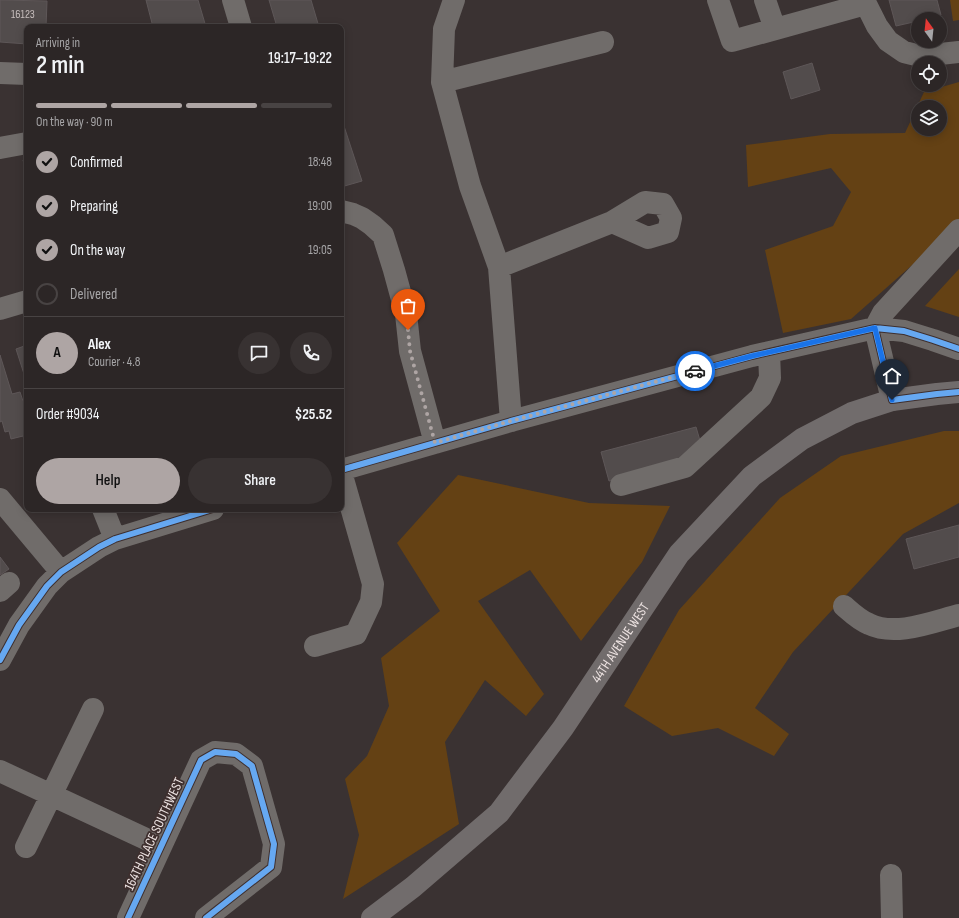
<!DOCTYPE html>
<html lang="en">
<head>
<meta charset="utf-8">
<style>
  :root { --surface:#2c2626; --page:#383232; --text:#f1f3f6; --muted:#a6a5a7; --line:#484343; --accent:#aea5a4 }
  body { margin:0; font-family:"Sofia Sans Condensed",sans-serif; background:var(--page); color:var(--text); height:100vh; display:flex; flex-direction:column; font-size:15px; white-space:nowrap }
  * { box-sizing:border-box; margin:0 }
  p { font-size:13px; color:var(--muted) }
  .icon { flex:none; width:22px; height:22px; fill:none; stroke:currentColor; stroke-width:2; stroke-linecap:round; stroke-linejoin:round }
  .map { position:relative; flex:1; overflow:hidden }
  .sheet { position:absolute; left:24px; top:24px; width:320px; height:488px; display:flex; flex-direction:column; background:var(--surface); border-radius:8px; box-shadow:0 2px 10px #0003,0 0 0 1px var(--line) }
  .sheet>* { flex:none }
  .needle { width:26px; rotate:345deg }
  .tools { position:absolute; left:911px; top:12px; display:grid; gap:8px }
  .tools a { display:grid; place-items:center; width:36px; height:36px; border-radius:50%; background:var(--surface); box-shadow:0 2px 10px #0003,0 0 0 1px var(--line); font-size:20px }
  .pin { position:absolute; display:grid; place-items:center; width:34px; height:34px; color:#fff; margin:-41px -17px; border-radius:50% 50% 50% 0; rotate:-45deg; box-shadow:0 0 4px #0007 }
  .pin .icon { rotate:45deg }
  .courier { position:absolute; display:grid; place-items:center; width:40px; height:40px; margin:-20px; border:3px solid #1a73e8; border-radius:50%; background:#fff; color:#222; box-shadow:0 1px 5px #0007 }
  .summary em { font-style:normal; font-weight:600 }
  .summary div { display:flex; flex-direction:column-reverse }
  .summary { display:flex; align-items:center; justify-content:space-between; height:68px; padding:0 12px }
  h1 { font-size:26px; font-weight:600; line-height:30px }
  .bar { display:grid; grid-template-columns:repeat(4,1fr); gap:6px 4px; align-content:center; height:48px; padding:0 12px }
  .bar i { height:5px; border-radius:3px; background:var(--line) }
  .bar .current { background:var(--accent) }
  .bar p { grid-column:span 4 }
  .line { display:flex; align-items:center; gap:10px; padding:0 12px; border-top:1px solid var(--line) }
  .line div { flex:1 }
  .round { display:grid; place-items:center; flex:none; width:42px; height:42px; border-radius:21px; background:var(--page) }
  ol { padding:0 12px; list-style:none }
  li { display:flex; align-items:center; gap:12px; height:44px }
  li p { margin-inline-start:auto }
  li .icon { padding:4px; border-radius:50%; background:var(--accent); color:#111; stroke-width:4 }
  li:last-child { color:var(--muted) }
  li i { width:22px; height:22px; border:2px solid var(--line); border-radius:50% }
  .button { display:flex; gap:8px; margin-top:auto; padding:8px 12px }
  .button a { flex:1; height:46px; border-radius:24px; background:var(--accent); color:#111; font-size:16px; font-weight:600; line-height:46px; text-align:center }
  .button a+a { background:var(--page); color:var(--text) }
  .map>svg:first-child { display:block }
  .green { fill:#644114; fill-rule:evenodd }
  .building { fill:#524c4c; stroke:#5e5758 }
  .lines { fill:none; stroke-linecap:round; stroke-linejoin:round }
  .minor { stroke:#706c6a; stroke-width:22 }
  .major { stroke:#716c6c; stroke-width:22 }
  .cycleway-casing { stroke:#3e2f2e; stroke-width:8 }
  .cycleway { stroke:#66a8f1; stroke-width:6 }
  .done { stroke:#aea5a4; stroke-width:4; stroke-dasharray:0 7.2 }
  .route { stroke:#1a73e8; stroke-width:5 }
  .labels { text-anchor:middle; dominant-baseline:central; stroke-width:3.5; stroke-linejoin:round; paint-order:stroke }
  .number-label { font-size:12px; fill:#c6bdbc }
  .street-label { font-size:14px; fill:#ede3e2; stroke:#3e2f2e }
</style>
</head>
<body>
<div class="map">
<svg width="959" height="918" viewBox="0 0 959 918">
  <rect width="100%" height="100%" fill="#3a3232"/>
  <path class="green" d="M950,0H959V20L953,21Z
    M959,82V221L953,229L851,319L783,333L765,250L833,226L851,192L831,168L748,187L746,145L830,134L905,133L924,92ZM918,107H940V129H918Z
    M959,269V317L925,306Z
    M944,431H959V503L903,534L793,652L755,708L789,734L774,756L718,728L672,736L624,706L679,610L780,498L841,456Z
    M458,475L589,503L670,506L642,562L581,641L530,570L478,601L544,694L526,716L485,680L445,742L459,824L343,899L359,835L345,779L367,756L389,706L381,658L440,611L397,543Z"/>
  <path class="building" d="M0,0L47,1L46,27H27V44L0,42Z
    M146,0H198L206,27H153Z
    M269,0H311L319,27H277Z
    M889,0H937L941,15L925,19H918V21L896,26Z
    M812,63L820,90L791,99L783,72Z
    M341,117L362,181L341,187Z
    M27,158V174L23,160Z
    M27,345V373L24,374L16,349Z
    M0,355L12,394L20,392L23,401H26L27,406V451L23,436L11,439L9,431L5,432L2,421L0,422Z
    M696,427L701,444L692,460L609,481L601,452Z
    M959,525V557L914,569L906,539Z
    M0,557L9,569L0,575Z"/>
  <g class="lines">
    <path class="minor" d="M233,0L241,27
      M454,0L444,29L442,82L470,186L499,267L511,421
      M718,0L732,41L866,4
      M765,0L775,29
      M865,0L866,4L877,26L888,41L904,52L916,55H931L959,52
      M0,73L27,74
      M442,82L603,42
      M0,148L27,143
      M341,211L353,214L362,218L372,225L383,235L394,270L406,314L410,351L435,443
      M499,267L612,222L645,202L663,204L671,218L668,232L648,238L612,222
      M0,309L27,301
      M875,328L883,313L959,230
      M875,328L892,400
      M341,470L511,421L752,356L875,328L904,331L933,340L959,349
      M621,485L685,467L761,397L770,378L769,352
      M0,499L61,572
      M103,509L115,539
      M0,591L9,583
      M844,606C852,613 859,620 869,624C895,637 932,622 959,615
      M315,646L356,634L371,602L373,584L341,472
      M0,660L19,625L47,586L61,572L99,547L115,539L213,509
      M0,771L161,846
      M26,847L93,709
      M891,875L892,918
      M128,918L201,760L215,752L236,754L252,766L274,844L271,867L206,918"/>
    <path class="major" id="s1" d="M372,918L413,887L499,813L563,728L679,554L752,476L802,439L852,413L892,400L937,394L959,392"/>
    <defs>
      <path id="cycleway" d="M875,328L892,400L937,394L959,392
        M341,470L511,421L752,356L875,328L904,331L933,340L959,349
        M0,660L19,625L47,586L61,572L99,547L115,539L213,509
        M128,918L201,760L215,752L236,754L252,766L274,844L271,867L206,918"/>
    </defs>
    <use href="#cycleway" class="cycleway-casing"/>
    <use href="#cycleway" class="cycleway"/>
  </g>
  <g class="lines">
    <path class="done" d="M408,330L410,351L435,443L511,421L695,371"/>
    <path class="route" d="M695,371L752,356L875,328L892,400"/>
  </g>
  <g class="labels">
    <g class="number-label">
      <text x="23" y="14">16123</text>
    </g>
    <g class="street-label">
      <text stroke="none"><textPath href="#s1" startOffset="374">44TH AVENUE WEST</textPath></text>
      <text transform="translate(154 834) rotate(-65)">164TH PLACE SOUTHWEST</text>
    </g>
  </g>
</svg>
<div class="tools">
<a><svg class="needle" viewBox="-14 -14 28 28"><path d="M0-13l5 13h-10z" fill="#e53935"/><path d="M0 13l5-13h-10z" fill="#a6a5a7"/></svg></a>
<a><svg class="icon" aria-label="locate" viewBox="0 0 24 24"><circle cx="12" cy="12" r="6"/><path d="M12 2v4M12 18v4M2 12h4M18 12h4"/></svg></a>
<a><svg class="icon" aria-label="layers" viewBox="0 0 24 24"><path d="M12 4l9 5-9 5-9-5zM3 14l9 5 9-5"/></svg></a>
</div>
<div class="pin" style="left:408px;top:330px;background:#ea580c"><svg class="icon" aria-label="bag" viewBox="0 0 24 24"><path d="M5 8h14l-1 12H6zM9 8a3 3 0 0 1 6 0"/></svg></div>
<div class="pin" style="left:892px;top:400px;background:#1f2937"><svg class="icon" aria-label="home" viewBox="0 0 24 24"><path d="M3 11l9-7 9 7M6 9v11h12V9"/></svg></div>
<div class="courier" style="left:695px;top:371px"><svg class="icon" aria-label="car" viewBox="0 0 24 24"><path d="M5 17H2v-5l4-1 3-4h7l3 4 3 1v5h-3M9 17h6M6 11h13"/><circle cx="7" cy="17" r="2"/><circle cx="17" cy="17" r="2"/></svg></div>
<section class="sheet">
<div class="summary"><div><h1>2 min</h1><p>Arriving in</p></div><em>19:17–19:22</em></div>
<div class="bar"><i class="current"></i><i class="current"></i><i class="current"></i><i></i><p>On the way · 90 m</p></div>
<ol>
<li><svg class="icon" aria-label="check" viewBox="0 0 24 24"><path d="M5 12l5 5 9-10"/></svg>Confirmed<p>18:48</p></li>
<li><svg class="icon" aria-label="check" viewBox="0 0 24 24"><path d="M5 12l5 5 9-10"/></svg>Preparing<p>19:00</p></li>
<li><svg class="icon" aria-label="check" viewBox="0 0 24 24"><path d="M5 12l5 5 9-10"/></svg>On the way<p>19:05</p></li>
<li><i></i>Delivered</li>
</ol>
<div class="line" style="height:72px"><b class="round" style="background:var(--accent);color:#111">A</b><div><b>Alex</b><p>Courier · 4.8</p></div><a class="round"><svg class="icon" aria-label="chat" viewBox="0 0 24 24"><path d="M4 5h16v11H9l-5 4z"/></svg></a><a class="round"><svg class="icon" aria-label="phone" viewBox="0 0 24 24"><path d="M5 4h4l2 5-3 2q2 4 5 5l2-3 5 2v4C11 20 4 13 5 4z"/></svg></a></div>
<div class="line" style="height:52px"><div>Order #9034</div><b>$25.52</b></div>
<div class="button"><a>Help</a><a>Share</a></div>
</section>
</div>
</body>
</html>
